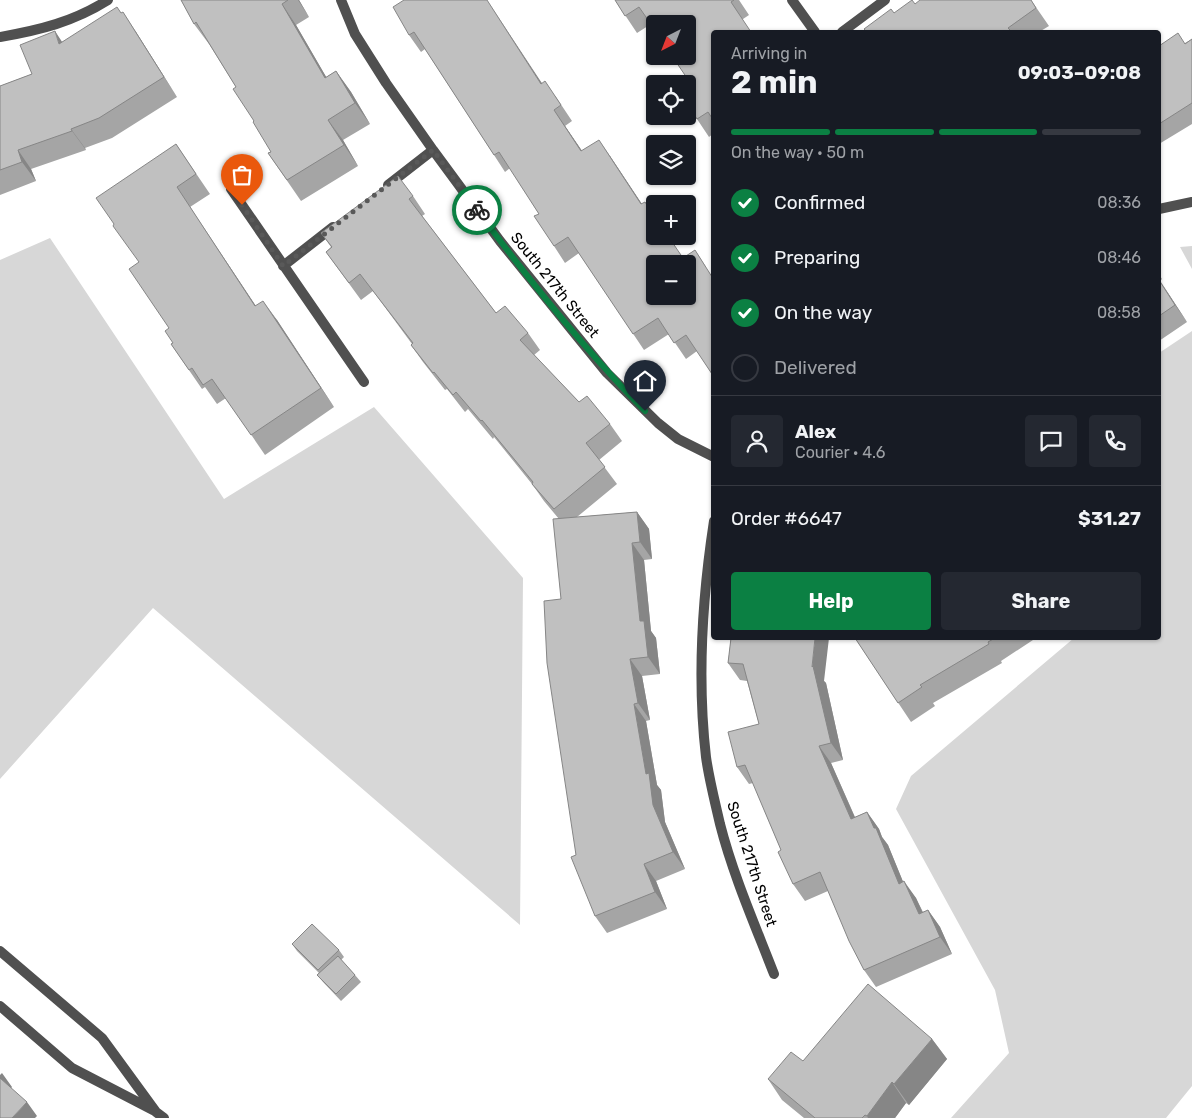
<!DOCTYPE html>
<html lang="en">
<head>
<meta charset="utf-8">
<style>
  :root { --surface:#171b24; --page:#242831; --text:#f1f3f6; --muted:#9ea1a6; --line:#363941; --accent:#0b8043 }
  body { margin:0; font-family:Rubik,sans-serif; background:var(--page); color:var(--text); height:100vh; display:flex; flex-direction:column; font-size:19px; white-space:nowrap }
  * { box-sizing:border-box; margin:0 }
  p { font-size:16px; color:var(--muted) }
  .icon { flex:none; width:28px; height:28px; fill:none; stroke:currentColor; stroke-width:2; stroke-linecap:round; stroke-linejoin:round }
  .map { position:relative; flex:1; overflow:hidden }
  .sheet { position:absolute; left:711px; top:30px; width:450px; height:610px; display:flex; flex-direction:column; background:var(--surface); border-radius:5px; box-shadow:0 1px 4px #0004 }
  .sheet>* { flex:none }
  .needle { width:32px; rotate:222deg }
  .buttons { position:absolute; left:646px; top:15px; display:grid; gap:10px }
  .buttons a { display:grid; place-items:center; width:50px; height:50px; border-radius:5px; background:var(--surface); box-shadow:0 1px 4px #0004; font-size:25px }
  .pin { position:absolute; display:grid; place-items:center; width:42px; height:42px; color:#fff; margin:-51px -21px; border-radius:50% 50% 50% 0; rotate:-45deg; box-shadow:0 0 5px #0007 }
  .pin .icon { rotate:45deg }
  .courier { position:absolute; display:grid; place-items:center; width:50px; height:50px; margin:-25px; border:4px solid #0b8043; border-radius:50%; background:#fff; color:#222; box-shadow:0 1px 6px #0007 }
  .overview em { font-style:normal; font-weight:700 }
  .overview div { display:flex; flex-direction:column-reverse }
  .overview { display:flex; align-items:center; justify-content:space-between; height:85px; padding:0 20px }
  h1 { font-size:32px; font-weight:700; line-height:38px }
  .bar { display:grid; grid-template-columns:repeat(4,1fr); gap:8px 5px; align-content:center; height:60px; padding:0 20px }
  .bar i { height:6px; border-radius:4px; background:var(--line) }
  .bar .current { background:var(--accent) }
  .bar p { grid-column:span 4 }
  .line { display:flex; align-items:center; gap:12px; padding:0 20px; border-top:1px solid var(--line) }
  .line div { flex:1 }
  .round { display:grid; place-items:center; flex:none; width:52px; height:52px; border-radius:5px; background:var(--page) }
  ol { padding:0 20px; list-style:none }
  li { display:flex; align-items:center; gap:15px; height:55px }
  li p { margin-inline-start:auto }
  li .icon { padding:5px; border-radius:50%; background:var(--accent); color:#fff; stroke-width:4 }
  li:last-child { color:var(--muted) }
  li i { width:28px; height:28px; border:2px solid var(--line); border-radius:50% }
  .primary-button { display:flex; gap:10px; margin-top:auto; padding:10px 20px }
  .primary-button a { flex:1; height:58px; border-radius:5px; background:var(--accent); color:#fff; font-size:20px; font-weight:700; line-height:58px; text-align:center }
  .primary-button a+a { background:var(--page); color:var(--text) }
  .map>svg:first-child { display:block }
  .green { fill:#d7d7d7 }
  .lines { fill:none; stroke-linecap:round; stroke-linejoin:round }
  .minor { stroke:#505050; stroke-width:10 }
  .tertiary { stroke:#505050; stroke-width:10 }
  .wall { fill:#a5a5a5 }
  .shaded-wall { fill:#868686 }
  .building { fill:#c0c0c0; stroke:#868686; fill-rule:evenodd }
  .done { stroke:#595959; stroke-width:5; stroke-dasharray:0 9 }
  .route { stroke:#0b8043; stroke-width:6 }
  .labels { text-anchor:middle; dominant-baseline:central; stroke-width:4.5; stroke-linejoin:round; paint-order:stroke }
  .street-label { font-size:15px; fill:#000; stroke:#fff }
</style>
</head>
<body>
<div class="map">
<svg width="1192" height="1118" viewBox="0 0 1192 1118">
  <rect width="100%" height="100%" fill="#fff"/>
  <path class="green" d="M50,238L224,499L374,407L523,578L520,925L153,608L0,779V260Z
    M1192,246V269L1180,247Z
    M1192,331V1086L1166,1118H951L1009,1053L995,990L896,809L911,776L1074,638H1159V353Z"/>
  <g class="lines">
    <path class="minor" d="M341,0L355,34L386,83L433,150L500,241L572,330L607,373L658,423L678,439L714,457
      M792,0L815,32
      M842,32L885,0
      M0,37C40,30 73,22 108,0
      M388,185L433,150
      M231,189L364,382
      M1159,209L1192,202
      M283,266L333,227
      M714,521C702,599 697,679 706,757C709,779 715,802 720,824C733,875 755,925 774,974"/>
    <path class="tertiary" d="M0,951L102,1038L156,1112L164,1118
      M0,1006L72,1068L153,1110"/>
  </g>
  <path class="wall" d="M181,0H299L309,17L296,25L326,77L336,71L351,92L370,124L343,140L358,166L301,201L268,153L271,152L236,87L209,44L194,24Z
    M404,0L542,83L556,97L572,121L565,126L582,151L610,156L642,204L683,258L695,250L706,267L697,351L686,359L669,334L644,350L579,253L565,263L554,246L539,214L510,168L505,172L494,155L425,49L421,52L409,35Z
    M615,0H739L749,15L743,19L714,32V133L709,137L697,119L689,81L651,24L637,33Z
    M1031,0L1049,26L1039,32H867L894,13L915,4Z
    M121,13L136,32L177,97L112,138L85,148L86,150L31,169L36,181L0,195V86L32,74L62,42Z
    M1192,39V124L1159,144V46L1185,43Z
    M176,144L210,194L190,207L256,306L277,320L334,407L265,455L226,398L217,404L205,387L202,389L171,344L173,343L169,328Z
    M413,196L425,214L422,216L496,313L528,333L540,350L534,355L579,402L610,424L622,441L599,460L617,484L577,517L637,512L649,529L652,559L644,560L651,631L656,638L660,674L642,676L650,720L646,721L657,785L661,790L665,822L685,869L656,881L667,909L607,933L595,916L576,855L561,599L559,519L544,501L532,484L494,437L493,439L468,409L465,412L447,389L445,390L423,362L411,345L412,344L373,291L361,300L326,252L331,247L321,233Z
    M1159,274L1162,279L1160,281L1187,322L1159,341Z
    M731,638L824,681L826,683L843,760L831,763L855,817L867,812L879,829L882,837L888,845L903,882L916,898L923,912L928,910L940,927L952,954L876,987L864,970L828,891L805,901L793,884L781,850L753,783L749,784L737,767L759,724L747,681L740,680L728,663Z
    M855,638H1036L1001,661L1002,663L933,703L935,706L911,722Z
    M292,944L339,950L344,957L341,960L355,975L361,982L341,1001L323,982L317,975L319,973L297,951Z
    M932,1039L947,1059L909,1105L906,1103L895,1118H804L782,1100L768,1079L803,1061Z"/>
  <path class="shaded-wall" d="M298,0H299L309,17Z
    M487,0L553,100L541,84Z
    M282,4L296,25L339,99L325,78Z
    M123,12L136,32L177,97L164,77Z
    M55,31L68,51L59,44Z
    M336,71L351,92L370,124L355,103Z
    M554,110L565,126L593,167L581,151Z
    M328,120L343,140L358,166L344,145Z
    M71,129L85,148L86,150L72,131Z
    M599,140L610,156L653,221L641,204Z
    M18,150L31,169L36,181L22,162Z
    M177,187L190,207L269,326L255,306Z
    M1159,279L1187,322L1175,305Z
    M263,301L277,320L334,407L321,388Z
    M637,512L649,529L652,559L640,542Z
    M632,543L644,560L651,631L656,638L660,674L648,657L640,621Z
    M815,638H829L824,681L826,683L843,760L831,743L812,667Z
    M630,659L642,676L650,720L638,703Z
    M634,704L646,721L657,785L661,790L665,822L685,869L673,852L653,805L646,774Z
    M819,746L831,763L863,836L851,819Z
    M867,812L879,829L882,837L888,845L911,901L899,884Z
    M644,864L656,881L667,909L655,892Z
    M904,881L916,898L931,931L919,914Z
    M928,910L940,927L952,954L940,937Z
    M932,1039L947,1059L909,1105L894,1084Z
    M2,1073L12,1087L9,1091L0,1079V1075Z
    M892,1082L906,1103L895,1118H868L867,1116Z
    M27,1102L37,1116L35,1118H12Z"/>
  <path class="building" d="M181,0H288L282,4L325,78L336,71L355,103L328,120L344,145L287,180L268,153L271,152L253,122L254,121L233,89L236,87L196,22L194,24Z
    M404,0H487L541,84L545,81L561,105L554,110L581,151L599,140L641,204L645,202L655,217V236H668L683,258L695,250L714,280V377L686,335L674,343L658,318L633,334L568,237L554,246L534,216L539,214L499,152L494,155L414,32L409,35L393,7ZM655,264H688V296H655Z
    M615,0H734L731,2L751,32H714V121L708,112L697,119L688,105V84H684L689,81L672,56H688V24H655V30L639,7L625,16Z
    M912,0L915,4L920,0H1031L1036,8L1008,28L1010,30L1007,32H867L864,29L891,9L894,13Z
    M117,7L121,13L123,12L164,77L99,118L71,129L72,131L18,150L22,162L0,170V86L32,74L20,45L55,31L59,44Z
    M1178,33L1185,44L1192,39V103L1159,124V46Z
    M176,144L196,174L177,187L255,306L263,301L321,388L251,435L212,379L203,385L192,368L189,370L171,344L173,343L165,331L169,328L129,269L139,262L113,226L114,224L96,198Z
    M398,176L413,196L409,199L496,313L505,306L528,333L520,340L579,402L587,396L610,424L586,443L605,467L554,509L532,484L533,482L482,420L481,421L456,392L453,395L434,372L433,373L411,345L413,343L360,274L349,283L326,252L332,247L321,233Z
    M1159,280L1175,305L1159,316Z
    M637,512L640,542L632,543L640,621H644L648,657L630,659L638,703L634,704L646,774L649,773L653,805L673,852L644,864L655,892L595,916L571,857L576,855L547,663L544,601L561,599L553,519Z
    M731,638H815L812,667L813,666L831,743L819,746L851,819L867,812L874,828H876L899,884L904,881L919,914L928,910L940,937L864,970L849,941L820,872L793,884L778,852L781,850L745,765L737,767L728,732L759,724L743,664L728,663Z
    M855,638H995L988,642L989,644L920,685L922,687L898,703Z
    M312,924L339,950L318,970L292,944Z
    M338,956L355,975L336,994L317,975Z
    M868,984L932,1039L894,1084L892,1082L867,1116L865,1115L862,1118H815L768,1079L791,1052L803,1061Z
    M0,1078L27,1102L12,1118H0Z"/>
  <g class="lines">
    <path class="done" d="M242,205L283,266L433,150L477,210"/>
    <path class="route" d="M477,210C529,280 584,349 645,411"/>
  </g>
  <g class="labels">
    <g class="street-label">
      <text transform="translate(555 285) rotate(51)">South 217th Street</text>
      <text transform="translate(752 864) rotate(72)">South 217th Street</text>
    </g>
  </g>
</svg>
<div class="buttons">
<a><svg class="needle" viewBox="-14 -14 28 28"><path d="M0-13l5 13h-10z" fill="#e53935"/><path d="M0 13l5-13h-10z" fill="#9ea1a6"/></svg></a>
<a><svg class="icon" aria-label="locate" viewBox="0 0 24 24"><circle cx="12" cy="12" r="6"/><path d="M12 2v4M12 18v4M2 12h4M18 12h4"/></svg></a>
<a><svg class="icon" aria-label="layers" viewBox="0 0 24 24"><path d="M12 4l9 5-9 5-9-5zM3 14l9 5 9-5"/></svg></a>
<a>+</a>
<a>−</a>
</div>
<div class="pin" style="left:242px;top:205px;background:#ea580c"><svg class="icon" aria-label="bag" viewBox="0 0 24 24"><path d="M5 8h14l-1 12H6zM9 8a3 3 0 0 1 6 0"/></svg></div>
<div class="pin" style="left:645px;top:411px;background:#1f2937"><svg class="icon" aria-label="home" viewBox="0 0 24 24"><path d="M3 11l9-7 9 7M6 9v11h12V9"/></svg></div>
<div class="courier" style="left:477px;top:210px"><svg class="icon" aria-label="bike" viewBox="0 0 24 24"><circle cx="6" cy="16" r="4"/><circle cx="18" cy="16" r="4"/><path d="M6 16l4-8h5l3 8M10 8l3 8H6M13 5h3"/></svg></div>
<section class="sheet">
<div class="overview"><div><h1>2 min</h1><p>Arriving in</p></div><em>09:03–09:08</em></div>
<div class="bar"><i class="current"></i><i class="current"></i><i class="current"></i><i></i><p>On the way · 50 m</p></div>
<ol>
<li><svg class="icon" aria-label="check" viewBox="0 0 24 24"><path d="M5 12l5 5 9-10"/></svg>Confirmed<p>08:36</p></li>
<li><svg class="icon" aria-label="check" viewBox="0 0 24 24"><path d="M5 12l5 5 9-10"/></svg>Preparing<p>08:46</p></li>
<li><svg class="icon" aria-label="check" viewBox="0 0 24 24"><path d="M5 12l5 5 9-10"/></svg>On the way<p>08:58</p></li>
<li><i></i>Delivered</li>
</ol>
<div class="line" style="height:90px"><a class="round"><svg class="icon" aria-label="person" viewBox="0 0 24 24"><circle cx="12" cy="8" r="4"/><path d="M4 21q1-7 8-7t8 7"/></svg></a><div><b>Alex</b><p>Courier · 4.6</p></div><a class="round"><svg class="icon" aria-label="chat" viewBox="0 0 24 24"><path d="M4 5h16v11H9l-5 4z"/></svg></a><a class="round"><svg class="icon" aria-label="phone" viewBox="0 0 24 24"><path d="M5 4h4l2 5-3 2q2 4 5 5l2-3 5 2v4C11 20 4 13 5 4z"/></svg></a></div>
<div class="line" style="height:65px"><div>Order #6647</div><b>$31.27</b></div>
<div class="primary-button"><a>Help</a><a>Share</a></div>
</section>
</div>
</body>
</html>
